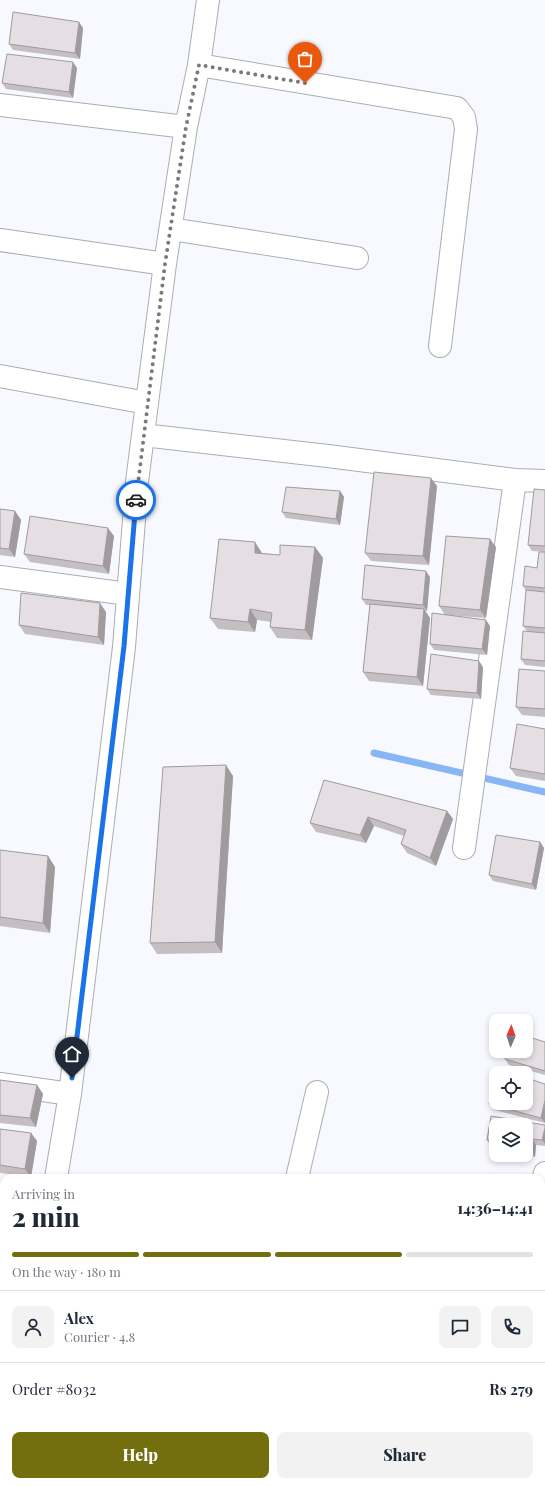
<!DOCTYPE html>
<html lang="en">
<head>
<meta charset="utf-8">
<style>
  :root { --surface:#fff; --page:#f2f2f3; --text:#1f2937; --muted:#747a83; --line:#e0e1e3; --accent:#736e0e }
  body { margin:0; font-family:"Playfair Display",serif; background:var(--page); color:var(--text); height:100vh; display:flex; flex-direction:column; font-size:15px; white-space:nowrap }
  * { box-sizing:border-box; margin:0 }
  p { font-size:13px; color:var(--muted) }
  .icon { flex:none; width:22px; height:22px; fill:none; stroke:currentColor; stroke-width:2; stroke-linecap:round; stroke-linejoin:round }
  .map { position:relative; flex:1; overflow:hidden }
  .sheet { position:absolute; left:0px; top:1174px; width:545px; height:312px; display:flex; flex-direction:column; background:var(--surface); border-radius:12px 12px 0 0; box-shadow:0 2px 6px #0003 }
  .sheet>* { flex:none }
  .needle { width:26px; rotate:2deg }
  .fabs { position:absolute; left:489px; top:1014px; display:grid; gap:8px }
  .fabs a { display:grid; place-items:center; width:44px; height:44px; border-radius:8px; background:var(--surface); box-shadow:0 2px 6px #0003; font-size:20px }
  .pin { position:absolute; display:grid; place-items:center; width:34px; height:34px; color:#fff; margin:-41px -17px; border-radius:50% 50% 50% 0; rotate:-45deg; box-shadow:0 0 4px #0007 }
  .pin .icon { rotate:45deg }
  .courier { position:absolute; display:grid; place-items:center; width:40px; height:40px; margin:-20px; border:3px solid #1a73e8; border-radius:50%; background:#fff; color:#222; box-shadow:0 1px 5px #0007 }
  .headline em { font-style:normal; font-weight:800 }
  .headline div { display:flex; flex-direction:column-reverse }
  .headline { display:flex; align-items:center; justify-content:space-between; height:68px; padding:0 12px }
  h1 { font-size:26px; font-weight:800; line-height:30px }
  .bar { display:grid; grid-template-columns:repeat(4,1fr); gap:6px 4px; align-content:center; height:48px; padding:0 12px }
  .bar i { height:5px; border-radius:3px; background:var(--line) }
  .bar .on { background:var(--accent) }
  .bar p { grid-column:span 4 }
  .line { display:flex; align-items:center; gap:10px; padding:0 12px; border-top:1px solid var(--line) }
  .line div { flex:1 }
  .round { display:grid; place-items:center; flex:none; width:42px; height:42px; border-radius:8px; background:var(--page) }
  .action { display:flex; gap:8px; margin-top:auto; padding:8px 12px }
  .action a { flex:1; height:46px; border-radius:8px; background:var(--accent); color:#fff; font-size:16px; font-weight:800; line-height:46px; text-align:center }
  .action a+a { background:var(--page); color:var(--text) }
  .map>svg:first-child { display:block }
  .lines { fill:none; stroke-linecap:round; stroke-linejoin:round }
  .stream { stroke:#88b6f4; stroke-width:7 }
  .minor-casing { stroke:#aaadb4; stroke-width:24 }
  .minor { stroke:#fff; stroke-width:22 }
  .wall { fill:#c5bfc3 }
  .shaded-wall { fill:#a09b9f }
  .building { fill:#e5dee3; stroke:#a09b9f }
  .done { stroke:#787a7d; stroke-width:4; stroke-dasharray:0 7.2 }
  .route { stroke:#1a73e8; stroke-width:5 }
</style>
</head>
<body>
<div class="map">
<svg width="545" height="1486" viewBox="0 0 545 1486">
  <rect width="100%" height="100%" fill="#f7f9fe"/>
  <g class="lines">
    <path class="stream" d="M374,753L545,792"/>
    <defs>
      <path id="minor" d="M199,65L457,108L464,117L466,129L440,346
        M0,105L186,127
        M171,229L357,258
        M0,240L165,264
        M0,376L147,403
        M143,435L328,456L515,480L545,481
        M0,577L128,594
        M464,848L515,480
        M0,1084L70,1094
        M56,1178L70,1094L124,647L137,482L147,403L165,264L186,127L199,65L208,0
        M297,1178L317,1092
        M541,1188L545,1173
        M0,1230H4
        M541,1397L545,1398
        M0,1475L4,1456"/>
    </defs>
    <use href="#minor" class="minor-casing"/>
    <use href="#minor" class="minor"/>
  </g>
  <path class="wall" d="M83,28L80,59L13,50L9,44Z
    M77,68L73,98L6,89L2,83Z
    M437,486L429,565L371,561L365,553Z
    M545,490V552L532,551L528,545Z
    M340,491L344,497L340,525L286,518L282,512Z
    M0,509L15,511L21,520L15,557L0,555Z
    M114,536L109,574L30,562L24,554Z
    M315,547L323,558L312,640L277,638L270,627L271,622L257,620L255,632L218,629L210,618L262,553L280,555Z
    M496,547L486,618L445,615L439,606Z
    M545,552V667L525,665L521,659L527,631L523,626L526,591L523,586L537,568Z
    M430,577L427,611H425L430,618L423,686L369,681L363,672L370,605H366L362,599Z
    M106,612L104,645L25,634L19,625Z
    M490,626L487,655L434,650L430,644Z
    M483,667L481,699L431,695L427,689Z
    M545,671V717L522,715L516,707Z
    M545,729V781L516,776L510,768Z
    M233,776L222,953L157,954L150,943Z
    M324,780L447,811L453,819L436,866L407,853L401,844L404,836L374,826L366,843L316,832L310,823Z
    M540,842L544,848L536,890L493,881L489,875Z
    M0,850L48,856L55,867L50,933L0,926Z
    M545,1042V1075L509,1065L505,1059Z
    M0,1080L37,1085L43,1094L36,1127L0,1123Z
    M545,1084V1123L494,1110L489,1104Z
    M491,1116L545,1125V1146L536,1145L535,1157L526,1154V1125H496V1147L491,1146L487,1140Z
    M0,1129L31,1133L37,1141L31,1177L0,1173Z
    M541,1330L545,1331V1374L541,1373Z"/>
  <path class="shaded-wall" d="M79,22L83,28L80,59L75,53Z
    M73,62L77,68L73,98L69,92Z
    M431,478L437,486L429,565L423,556Z
    M340,491L344,497L340,525L336,519Z
    M15,511L21,520L15,557L9,549Z
    M108,528L114,536L109,574L103,566Z
    M490,539L496,547L486,618L480,610Z
    M255,542L262,553V564L255,553Z
    M315,547L323,558L312,640L305,630Z
    M426,571L430,577L427,611L423,605Z
    M100,603L106,612L104,645L98,637Z
    M250,609L257,620L255,632L248,622Z
    M424,609L430,618L423,686L417,677Z
    M486,620L490,626L487,655L482,649Z
    M479,661L483,667L481,699L477,693Z
    M226,765L233,776L222,953L215,942Z
    M447,811L453,819L436,866L430,858Z
    M368,817L374,826L366,843L360,835Z
    M540,842L544,848L536,890L532,884Z
    M48,856L55,867L50,933L43,923Z
    M37,1085L43,1094L36,1127L30,1118Z
    M545,1100V1123L541,1118Z
    M545,1128V1144L542,1140Z
    M31,1133L37,1141L31,1177L25,1169Z
    M532,1139L536,1145L535,1157L531,1151Z
    M502,1482H507L506,1486H501Z"/>
  <path class="building" d="M13,12L79,22L75,53L9,44Z
    M7,54L73,62L69,92L2,83Z
    M374,472L431,478L423,556L365,553Z
    M286,487L340,491L336,519L282,512Z
    M534,489L545,490V546L528,545Z
    M0,509L15,511L9,549L0,548Z
    M30,516L108,528L103,566L24,554Z
    M446,536L490,539L480,610L439,606Z
    M219,539L255,542V553L280,555V545L315,547L305,630L270,627L272,613L250,609L248,622L210,618Z
    M539,552H545V588L523,586L525,566L537,568Z
    M365,565L426,571L423,605L362,599Z
    M526,590L545,592V628L523,626Z
    M21,593L100,603L98,637L19,625Z
    M370,604L424,609L417,677L363,672Z
    M432,613L486,620L482,649L430,644Z
    M523,631L545,633V661L521,659Z
    M431,654L479,661L477,693L427,689Z
    M519,669L545,671V709L516,707Z
    M517,724L545,729V774L510,768Z
    M226,765L215,942L150,943L163,767Z
    M324,780L447,811L430,858L401,844L406,830L368,817L360,835L310,823Z
    M496,835L540,842L532,884L489,875Z
    M0,850L48,856L43,923L0,917Z
    M526,1036L545,1042V1071L505,1059L507,1051H526Z
    M500,1071L508,1073H499Z
    M526,1078L545,1084V1100L541,1118L489,1104L496,1083V1103H526Z
    M0,1080L37,1085L30,1118L0,1115Z
    M491,1116L545,1125V1128L542,1140L532,1139L531,1151L526,1149V1125H496V1142L487,1140Z
    M0,1129L31,1133L25,1169L0,1165Z
    M541,1330L545,1331V1369L541,1368Z
    M471,1482H502L501,1486H470Z"/>
  <g class="lines">
    <path class="done" d="M136,500L165,264L186,127L199,65L305,83"/>
    <path class="route" d="M72,1078L124,646L136,500"/>
  </g>
</svg>
<div class="fabs">
<a><svg class="needle" viewBox="-14 -14 28 28"><path d="M0-13l5 13h-10z" fill="#e53935"/><path d="M0 13l5-13h-10z" fill="#747a83"/></svg></a>
<a><svg class="icon" aria-label="locate" viewBox="0 0 24 24"><circle cx="12" cy="12" r="6"/><path d="M12 2v4M12 18v4M2 12h4M18 12h4"/></svg></a>
<a><svg class="icon" aria-label="layers" viewBox="0 0 24 24"><path d="M12 4l9 5-9 5-9-5zM3 14l9 5 9-5"/></svg></a>
</div>
<div class="pin" style="left:305px;top:83px;background:#ea580c"><svg class="icon" aria-label="bag" viewBox="0 0 24 24"><path d="M5 8h14l-1 12H6zM9 8a3 3 0 0 1 6 0"/></svg></div>
<div class="pin" style="left:72px;top:1078px;background:#1f2937"><svg class="icon" aria-label="home" viewBox="0 0 24 24"><path d="M3 11l9-7 9 7M6 9v11h12V9"/></svg></div>
<div class="courier" style="left:136px;top:500px"><svg class="icon" aria-label="car" viewBox="0 0 24 24"><path d="M5 17H2v-5l4-1 3-4h7l3 4 3 1v5h-3M9 17h6M6 11h13"/><circle cx="7" cy="17" r="2"/><circle cx="17" cy="17" r="2"/></svg></div>
<section class="sheet">
<div class="headline"><div><h1>2 min</h1><p>Arriving in</p></div><em>14:36–14:41</em></div>
<div class="bar"><i class="on"></i><i class="on"></i><i class="on"></i><i></i><p>On the way · 180 m</p></div>
<div class="line" style="height:72px"><a class="round"><svg class="icon" aria-label="person" viewBox="0 0 24 24"><circle cx="12" cy="8" r="4"/><path d="M4 21q1-7 8-7t8 7"/></svg></a><div><b>Alex</b><p>Courier · 4.8</p></div><a class="round"><svg class="icon" aria-label="chat" viewBox="0 0 24 24"><path d="M4 5h16v11H9l-5 4z"/></svg></a><a class="round"><svg class="icon" aria-label="phone" viewBox="0 0 24 24"><path d="M5 4h4l2 5-3 2q2 4 5 5l2-3 5 2v4C11 20 4 13 5 4z"/></svg></a></div>
<div class="line" style="height:52px"><div>Order #8032</div><b>Rs 279</b></div>
<div class="action"><a>Help</a><a>Share</a></div>
</section>
</div>
</body>
</html>
